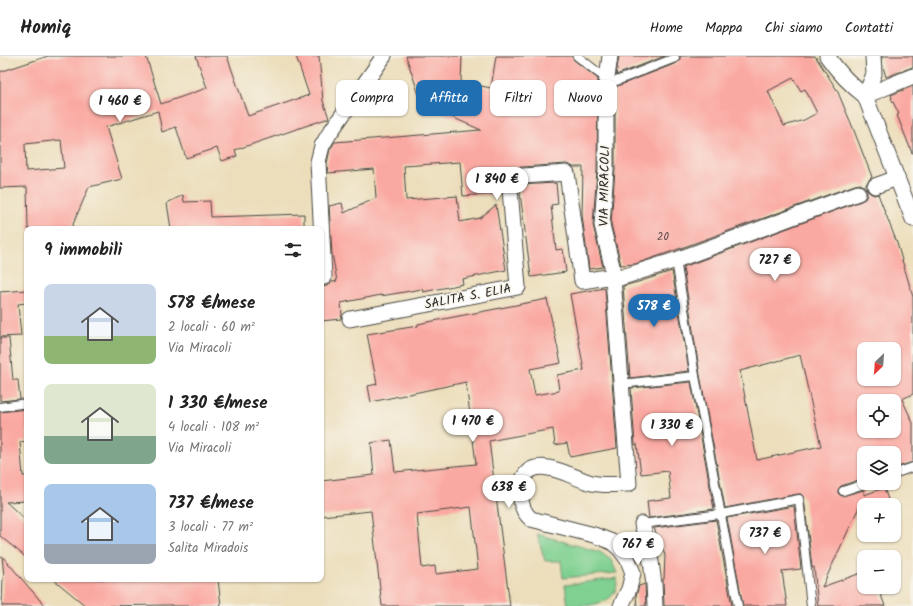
<!DOCTYPE html>
<html lang="it">
<meta charset="utf-8">
<style>
:root{--surface:#fff;--page:#f2f2f2;--text:#222;--muted:#767676;--line:#e0e0e0;--accent:#1f6fb2}
body{margin:0;font-family:Kalam,sans-serif;background:var(--page);color:var(--text);height:100vh;display:flex;flex-direction:column;font-size:15px;white-space:nowrap}
*{box-sizing:border-box;margin:0}
p{font-size:13px;color:var(--muted)}
.icon{flex:none;width:22px;height:22px;fill:none;stroke:currentColor;stroke-width:2;stroke-linecap:round;stroke-linejoin:round}
.map{position:relative;flex:1;overflow:hidden}
.details{position:absolute;left:24px;top:170px;width:300px;height:356px;display:flex;flex-direction:column;background:var(--surface);border-radius:8px;box-shadow:0 1px 3px #0004}
.details>*{flex:none}
.banner{position:absolute;left:336px;top:24px;width:380px;height:36px;display:flex;gap:8px}
.needle{width:26px;rotate:205deg}
.controls{position:absolute;left:857px;top:286px;display:grid;gap:8px}
.controls a{display:grid;place-items:center;width:44px;height:44px;border-radius:8px;background:var(--surface);box-shadow:0 1px 3px #0004;font-size:20px}
.price{position:absolute;translate:-50% -34px;padding:0 9px;border-radius:14px;background:#fff;color:#222;font-size:13px;line-height:26px;filter:drop-shadow(0 1px 2px #0008)}
.price::after{content:'';position:absolute;left:50%;top:24px;width:12px;height:9px;margin-left:-6px;background:inherit;clip-path:polygon(0 0,100% 0,50% 100%)}
.price.active{background:var(--accent);color:#fff}
ul{padding:0;list-style:none}
li{display:flex;align-items:center;gap:12px;height:100px;padding:0 20px}
li span{display:grid;place-items:center;flex:none;width:112px;height:80px;border-radius:8px;color:#555}
li>.icon{margin-inline-start:auto}
span .icon{width:48px;height:48px;fill:#fffc;stroke-width:1}
li b{font-size:17px}
h2{display:flex;justify-content:space-between;align-items:center;height:48px;padding:0 20px;font-size:17px}
.tag{padding:0 14px;border-radius:8px;background:var(--surface);box-shadow:0 1px 3px #0004;font-size:14px;line-height:36px}
.tag.active{background:var(--accent);color:#fff}
header{display:flex;align-items:center;gap:24px;box-sizing:border-box;height:56px;padding:0 20px;background:var(--surface);border-bottom:1px solid var(--line)}
header strong{font-size:19px}
nav{display:flex;gap:22px;margin-inline-start:auto;font-size:14px}
.map>svg:first-child{display:block}
.green{fill:#7fd091;stroke:#557e5e}
.building{fill:#faa9a2;fill-rule:evenodd}
.lines{fill:none;stroke-linecap:round;stroke-linejoin:round}
.lane-casing{stroke:#484641;stroke-width:10}
.street-casing{stroke:#484641;stroke-width:17}
.lane{stroke:#fff;stroke-width:8}
.street{stroke:#fff;stroke-width:15}
.labels{text-anchor:middle;dominant-baseline:central;stroke-width:3;stroke-linejoin:round;paint-order:stroke}
.number-label{font-size:11px;fill:#5f4a49}
.street-label{font-size:13px;fill:#2b2b2b;stroke:#f7f3e8}
</style>
<header>
<strong>Homiq</strong>
<nav><a>Home</a><a>Mappa</a><a>Chi siamo</a><a>Contatti</a></nav>
</header>
<div class="map">
<svg width="913" height="550" viewBox="0 0 913 550">
<rect width="100%" height="100%" fill="#f7f3e8"/>
<filter id="ink" filterUnits="userSpaceOnUse"><feTurbulence type="fractalNoise" baseFrequency=".025" numOctaves="2"/><feDisplacementMap in="SourceGraphic" scale="8" xChannelSelector="R" yChannelSelector="G"/><feConvolveMatrix kernelMatrix="1 2 1 2 8 2 1 2 1" color-interpolation-filters="sRGB"/></filter>
<filter id="wash" filterUnits="userSpaceOnUse"><feTurbulence type="fractalNoise" baseFrequency=".012" numOctaves="4" result="noise"/><feDisplacementMap in="SourceGraphic" scale="16" xChannelSelector="R" yChannelSelector="G"/><feGaussianBlur stdDeviation="0.9" result="paint"/><feColorMatrix in="noise" values="0 0 0 0 0 0 0 0 0 0 0 0 0 0 0 0 0 1.4 0 .05"/><feComposite in="paint" operator="in"/></filter>
<g filter="url(#wash)">
<rect width="100%" height="100%" fill="#ecdebb"/>
<g class="green">
<path d="M537 478 600 496 611 504 617 517 563 522 561 505H545Z"/>
<path d="M617 522C619 550 589 550 568 550L565 529Z"/>
</g>
<g id="blocks">
<g class="building">
<path d="M48 0H146L161 48 207 32 196 0H227L248 60 309 39 296 0H319L323 45 329 62 235 94 237 100 222 105 217 92 186 102 176 71 162 76 158 55 106 71 122 123 89 131 71 173H28L27 131 0 132V16ZM61 84 64 112 26 115 25 88Z"/>
<path d="M406 0H462L461 26 491 32 496 0H572L574 4 598 23 597 114 593 169 603 211 589 213 582 159 583 111H573L570 109 566 108 508 112 504 114 501 117 500 122 501 137 463 140 460 106 404 110 406 144 457 140 460 166 480 162 496 149 506 214 462 223 463 228 423 236 422 233 381 240V239L341 247 342 259 341 263 321 265V231L327 230 332 226 337 225 332 197 329 150 342 147 344 157 376 142 374 113 328 117 327 107 330 93 335 86 481 74 422 48Z"/>
<path d="M619 0H665L616 19Z"/>
<path d="M680 0H815L837 34 853 72 872 121 868 125 866 129V133L870 137 874 139 878 138 897 187 913 241V338L902 343 913 367V406L894 412V397H864V422L841 430 839 432 838 434V437L840 439 842 440 864 434V439L884 432 890 449H860L822 531 864 516V531H878L885 550H818L814 511 812 512 804 442 801 438H798L725 452 700 319 683 211 861 145 865 143 867 139V134L864 130 860 128 855 129 673 195 635 208 621 209 611 168 615 114V31L677 7 680 3ZM793 22 801 35 805 33 817 57 804 64 784 70 768 35ZM864 293H894V323H864ZM800 299 821 390 757 404 740 315ZM864 345H894V375H864Z"/>
<path d="M882 0H913V11L910 12 886 21 882 7Z"/>
<path d="M913 30V97H912L897 59 899 58 891 42H892L891 39Z"/>
<path d="M556 127 558 148 551 149 556 194 563 193 566 216 531 221 519 129Z"/>
<path d="M183 139 184 146 210 145 211 161 304 158V173H171L167 147Z"/>
<path d="M672 215 689 315 630 322 623 230 638 226Z"/>
<path d="M605 232 617 392 570 401 567 387 555 389 553 373 489 385 510 550H382L371 455 321 460V425L374 419 371 387 391 384 395 416 476 408 466 326 371 346 368 330 377 328 367 278 418 270V268L547 243 561 307 530 313 535 339 559 335 557 319 584 314 570 238ZM471 451 478 513 436 518 435 510 422 512 417 458Z"/>
<path d="M27 234V247L18 248 21 280 0 281V236Z"/>
<path d="M0 282H9L13 324H18L20 343 0 345Z"/>
<path d="M691 326 714 453 649 462 647 445 671 442 668 415 641 418 637 388 635 389 631 332Z"/>
<path d="M27 353V385L20 386 23 420H27V445L6 446 27 465V502L0 480V356Z"/>
<path d="M794 450 801 513 782 515 787 550H743L727 462Z"/>
<path d="M716 464 732 550H664L663 523H664L665 499 654 472Z"/>
<path d="M2 500 45 550H2L3 521 4 520Z"/>
<path d="M53 523H218L221 550H172V549L86 550Z"/>
<path d="M645 528 646 550H637L636 540 639 530Z"/>
</g>
</g>
</g>
<g filter="url(#ink)">
<use href="#blocks" fill-opacity="0" stroke="#484641" stroke-width="1"/>
<g class="lines">
<g class="lane-casing">
<g id="lane">
<path d="M577 0 600 18 606 22"/>
<path d="M606 29 675 2"/>
<path d="M676 204 695 320 738 550"/>
<path d="M621 328 695 320"/>
<path d="M0 351 27 347"/>
<path d="M894 418 913 411"/>
<path d="M843 435 867 427"/>
<path d="M642 468 721 458 799 443 811 550"/>
</g>
</g>
<g class="street-casing">
<g id="street">
<path d="M610 0 606 29V114L602 169 612 210 629 428C617 428 604 430 592 427 571 422 530 393 521 429 521 433 521 437 521 441 521 450 524 457 531 463L594 479 612 486 620 493 628 504 633 517 629 533 621 550"/>
<path d="M827 0C839 17 849 28 865 40"/>
<path d="M865 40 913 163"/>
<path d="M865 40 913 20"/>
<path d="M865 40 874 18 873 0"/>
<path d="M875 130 897 122"/>
<path d="M321 222 324 221 318 106 322 90 329 78 384 0"/>
<path d="M613 224 676 204 858 137"/>
<path d="M350 263 518 231 509 121 567 117 582 225 613 220"/>
<path d="M642 468C650 497 655 521 655 550"/>
</g>
</g>
<use href="#lane" class="lane"/>
<use href="#street" class="street"/>
</g>
</g>
<g class="labels">
<g class="number-label">
<text x="663" y="181">20</text>
</g>
<g class="street-label">
<text transform="translate(605 130) rotate(-89)">VIA MIRACOLI</text>
<text transform="translate(468 241) rotate(-11)">SALITA S. ELIA</text>
</g>
</g>
</svg>
<div class="controls">
<a><svg class="needle" viewBox="-14 -14 28 28"><path d="M0-13l5 13h-10z" fill="#e53935"/><path d="M0 13l5-13h-10z" fill="#767676"/></svg></a>
<a><svg class="icon" aria-label="locate" viewBox="0 0 24 24"><circle cx="12" cy="12" r="6"/><path d="M12 2v4M12 18v4M2 12h4M18 12h4"/></svg></a>
<a><svg class="icon" aria-label="layers" viewBox="0 0 24 24"><path d="M12 4l9 5-9 5-9-5zM3 14l9 5 9-5"/></svg></a>
<a>+</a>
<a>−</a>
</div>
<b class="price" style="left:120px;top:67px">1 460 €</b>
<b class="price" style="left:497px;top:145px">1 840 €</b>
<b class="price" style="left:775px;top:226px">727 €</b>
<b class="price active" style="left:654px;top:272px">578 €</b>
<b class="price" style="left:473px;top:387px">1 470 €</b>
<b class="price" style="left:672px;top:391px">1 330 €</b>
<b class="price" style="left:509px;top:453px">638 €</b>
<b class="price" style="left:765px;top:499px">737 €</b>
<b class="price" style="left:638px;top:510px">767 €</b>
<div class="banner">
<a class="tag">Compra</a>
<a class="tag active">Affitta</a>
<a class="tag">Filtri</a>
<a class="tag">Nuovo</a>
</div>
<section class="details">
<h2>9 immobili<svg class="icon" aria-label="filters" viewBox="0 0 24 24"><path d="M4 7h16M4 17h16"/><circle cx="9" cy="7" r="2"/><circle cx="15" cy="17" r="2"/></svg></h2>
<ul>
<li><span style="background:linear-gradient(#c9d6e8 65%,#8fb573 0)"><svg class="icon" aria-label="home" viewBox="0 0 24 24"><path d="M3 11l9-7 9 7M6 9v11h12V9"/></svg></span><div><b>578 €/mese</b><p>2 locali · 60 m²</p><p>Via Miracoli</p></div></li>
<li><span style="background:linear-gradient(#dfe7d0 65%,#7fa58c 0)"><svg class="icon" aria-label="home" viewBox="0 0 24 24"><path d="M3 11l9-7 9 7M6 9v11h12V9"/></svg></span><div><b>1 330 €/mese</b><p>4 locali · 108 m²</p><p>Via Miracoli</p></div></li>
<li><span style="background:linear-gradient(#a9c7e8 75%,#9aa5b1 0)"><svg class="icon" aria-label="home" viewBox="0 0 24 24"><path d="M3 11l9-7 9 7M6 9v11h12V9"/></svg></span><div><b>737 €/mese</b><p>3 locali · 77 m²</p><p>Salita Miradois</p></div></li>
</ul>
</section>
</div>
